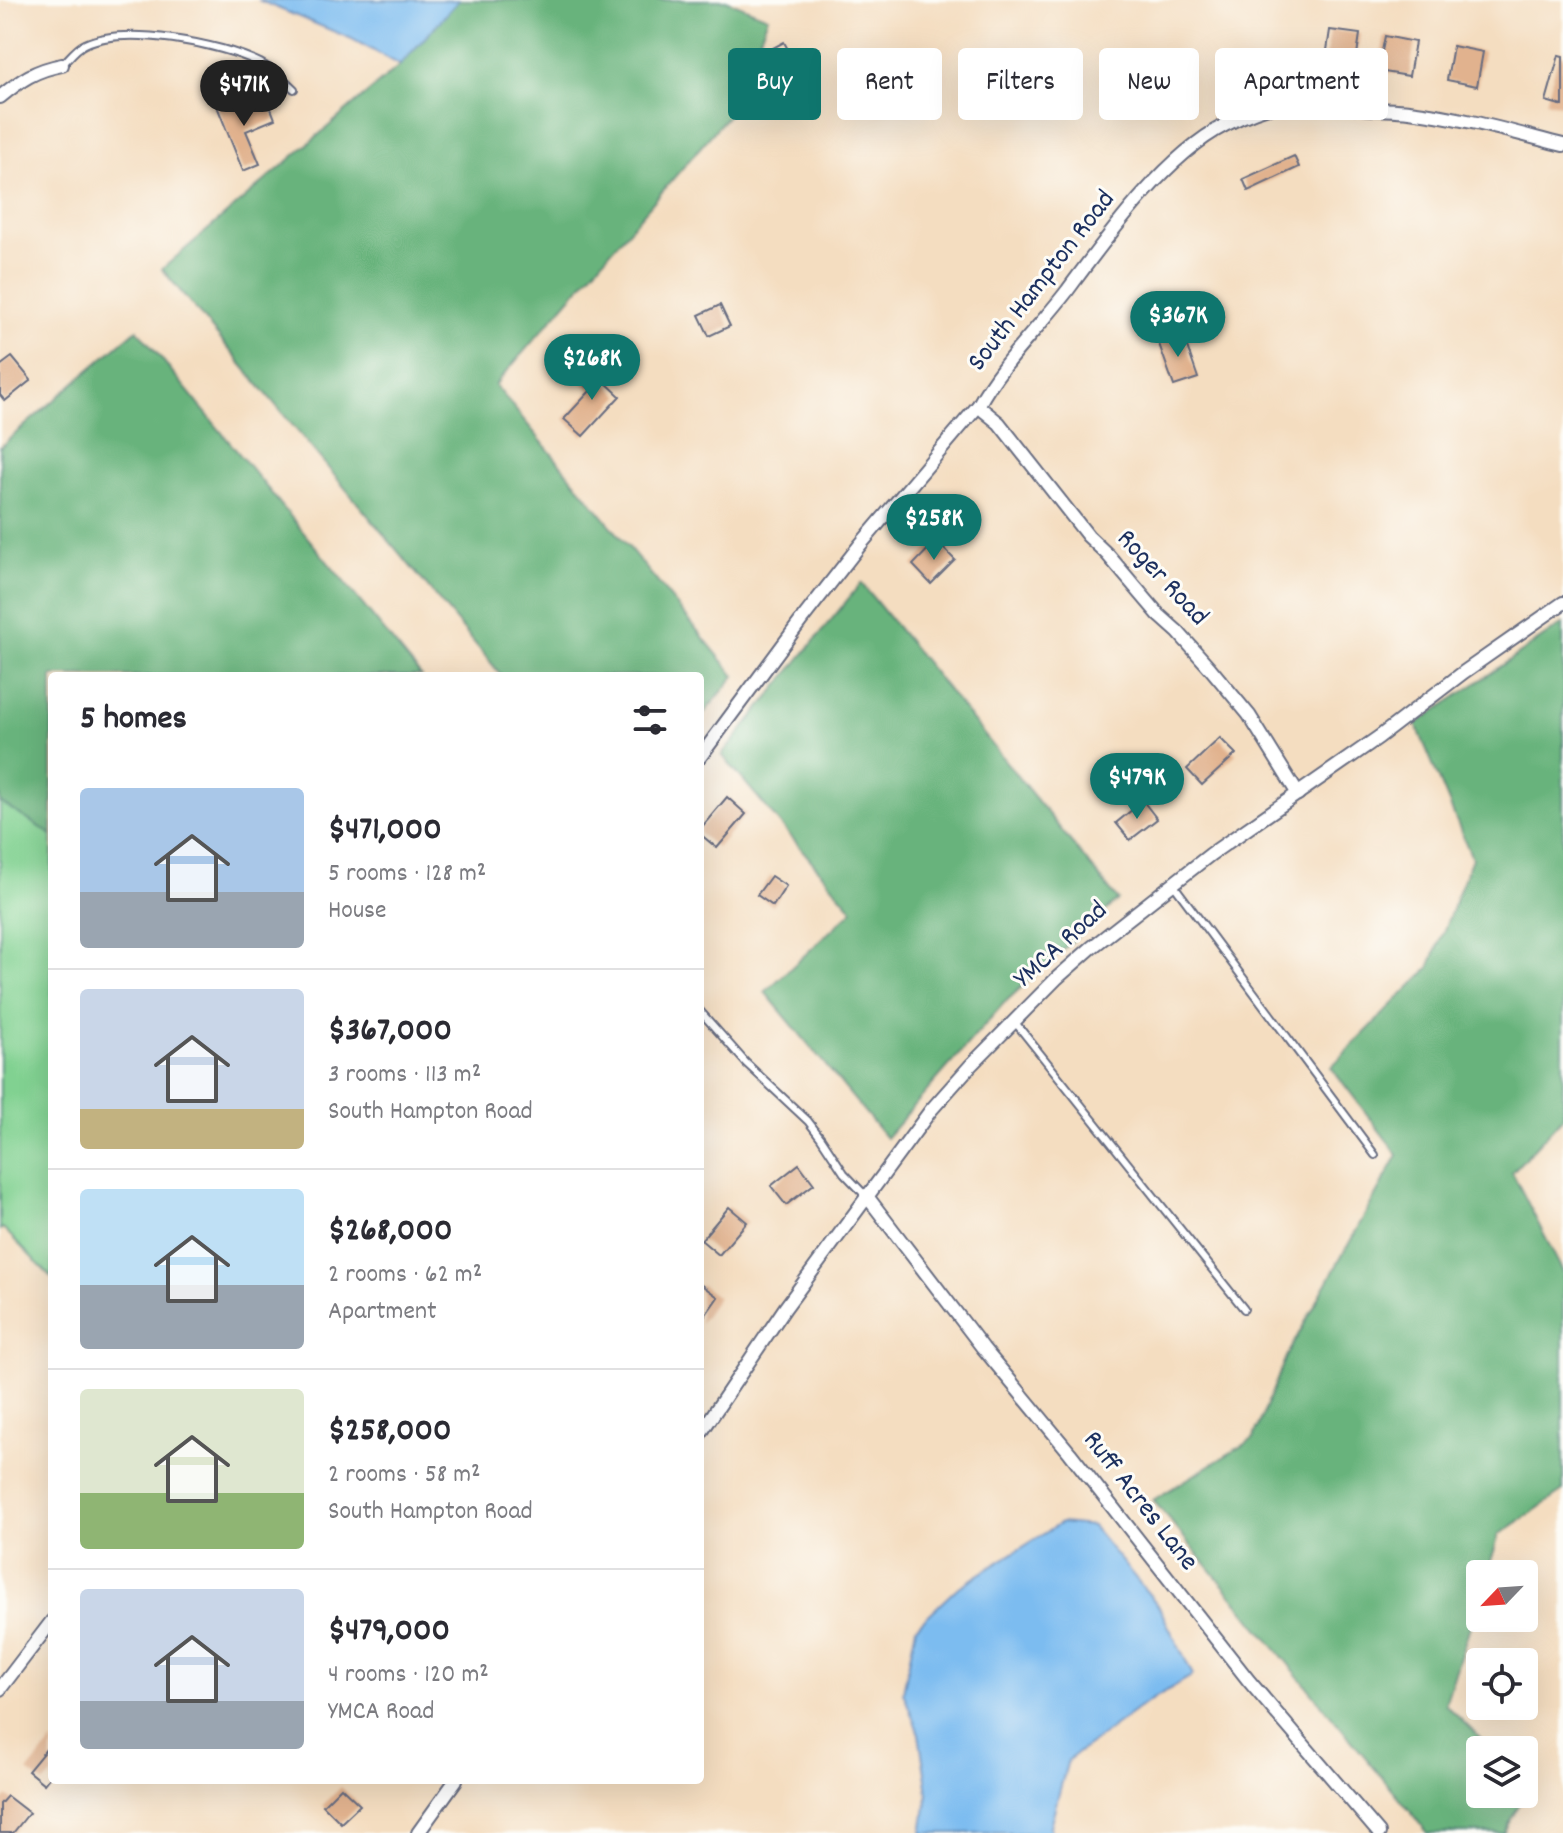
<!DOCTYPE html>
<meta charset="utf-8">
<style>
:root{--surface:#fff;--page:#f2f2f3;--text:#2b2b33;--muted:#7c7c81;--line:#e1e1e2;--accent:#0f766e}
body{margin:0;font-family:Dekko,sans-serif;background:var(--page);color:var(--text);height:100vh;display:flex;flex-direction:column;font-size:30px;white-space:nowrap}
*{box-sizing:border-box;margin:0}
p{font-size:26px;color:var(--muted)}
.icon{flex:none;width:44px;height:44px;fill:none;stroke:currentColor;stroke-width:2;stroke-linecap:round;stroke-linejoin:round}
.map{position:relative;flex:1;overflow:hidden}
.drawer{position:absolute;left:48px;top:672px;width:656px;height:1112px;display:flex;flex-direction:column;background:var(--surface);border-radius:8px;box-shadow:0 8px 32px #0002}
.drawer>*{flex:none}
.guide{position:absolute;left:728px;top:48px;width:714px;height:72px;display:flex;gap:16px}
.needle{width:52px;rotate:245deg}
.tools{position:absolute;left:1466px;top:1560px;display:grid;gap:16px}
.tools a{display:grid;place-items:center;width:72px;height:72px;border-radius:8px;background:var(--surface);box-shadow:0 8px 32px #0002;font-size:40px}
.price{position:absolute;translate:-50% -68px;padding:0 18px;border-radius:28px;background:var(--accent);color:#fff;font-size:26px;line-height:52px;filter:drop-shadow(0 2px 4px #0008)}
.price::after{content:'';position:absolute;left:50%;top:48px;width:24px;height:18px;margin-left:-12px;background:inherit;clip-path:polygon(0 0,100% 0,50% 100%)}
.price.selected{background:#222;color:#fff}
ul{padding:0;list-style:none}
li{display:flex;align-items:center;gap:24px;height:200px;padding:0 32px}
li+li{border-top:2px solid var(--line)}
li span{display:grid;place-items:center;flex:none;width:224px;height:160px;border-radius:8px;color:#555}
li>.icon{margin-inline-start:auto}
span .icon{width:96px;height:96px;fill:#fffc;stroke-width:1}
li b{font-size:34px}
h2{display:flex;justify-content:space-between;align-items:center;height:96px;padding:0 32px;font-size:34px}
.pill{padding:0 28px;border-radius:8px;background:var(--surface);box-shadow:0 8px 32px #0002;font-size:28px;line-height:72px}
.pill.selected{background:var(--accent);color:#fff}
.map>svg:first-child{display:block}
.green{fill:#81d191;stroke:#4e8078;stroke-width:2}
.forest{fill:#68b37b;stroke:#42716c;stroke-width:2}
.water{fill:#7bbcf0;stroke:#4b76a7;stroke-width:2}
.building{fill:#e1b28e}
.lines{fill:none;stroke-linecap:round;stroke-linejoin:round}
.service-casing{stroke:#676c80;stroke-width:10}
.minor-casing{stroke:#676c80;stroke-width:16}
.service{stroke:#fff;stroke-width:6}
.minor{stroke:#fff;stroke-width:12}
.labels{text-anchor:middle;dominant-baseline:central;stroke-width:6;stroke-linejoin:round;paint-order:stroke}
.street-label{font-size:28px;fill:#1b2f5e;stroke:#fdfcf7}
</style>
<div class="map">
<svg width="1563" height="1833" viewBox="0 0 1563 1833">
<rect width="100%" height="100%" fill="#fdfcf7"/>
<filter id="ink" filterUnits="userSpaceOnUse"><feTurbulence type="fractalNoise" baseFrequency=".0125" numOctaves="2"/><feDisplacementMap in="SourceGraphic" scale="16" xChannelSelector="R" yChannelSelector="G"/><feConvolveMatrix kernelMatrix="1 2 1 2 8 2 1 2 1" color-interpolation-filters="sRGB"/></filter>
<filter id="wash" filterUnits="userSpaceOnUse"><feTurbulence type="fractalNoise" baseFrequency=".006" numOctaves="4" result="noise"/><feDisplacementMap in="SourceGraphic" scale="32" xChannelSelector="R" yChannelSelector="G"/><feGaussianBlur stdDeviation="1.8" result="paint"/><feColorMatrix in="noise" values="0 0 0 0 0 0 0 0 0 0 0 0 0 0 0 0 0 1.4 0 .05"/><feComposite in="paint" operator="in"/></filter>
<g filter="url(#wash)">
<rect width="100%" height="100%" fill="#f4ddc0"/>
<path class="green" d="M0 802 52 835V1278L3 1228 0 1230Z"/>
<g class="forest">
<path d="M459 0H726L768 17 730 113 495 385 735 676 700 718V676H502L162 269 400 65Z"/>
<path d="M137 329 421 676H52V835L0 802V447Z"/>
<path d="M861 583 1118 900 1003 1004 886 1138 765 992 853 910 722 755Z"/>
<path d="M1563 624V1117L1512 1172 1563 1272V1491L1499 1535 1487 1574H1480V1595L1445 1704 1492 1750H1480V1794H1524V1780L1530 1786 1503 1833H1428L1153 1500 1253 1439 1286 1357 1398 1155 1331 1067 1429 968 1472 858 1416 724Z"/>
</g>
<g class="water">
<path d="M258 0H459L400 65 352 39Z"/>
<path d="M1061 1523 1092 1526 1158 1605 1193 1675 1146 1703 1068 1760 1050 1826 1051 1833H922L928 1793 919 1734 903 1692 916 1627 956 1589Z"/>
</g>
<g id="blocks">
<g class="building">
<path d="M1330 30 1360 34 1355 69 1325 64Z"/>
<path d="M1385 36 1415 42 1409 76 1378 71Z"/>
<path d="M784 42 802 76 778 89 760 55Z"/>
<path d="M1453 46 1483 52 1477 86 1447 80Z"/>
<path d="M1559 55 1563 56V106L1546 101Z"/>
<path d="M241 97 246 110 268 101 275 119 246 131 260 164 243 171 217 106Z"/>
<path d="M1294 156 1299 167 1248 191 1243 179Z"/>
<path d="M720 305 730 326 709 336 699 315Z"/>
<path d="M1182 332 1198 378 1174 386 1158 341Z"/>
<path d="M12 357 31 380 5 401 0 395V366Z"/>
<path d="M588 366 620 396 583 436 564 419 591 390 577 378Z"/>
<path d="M936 541 955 560 931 584 913 565Z"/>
<path d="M1220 738 1236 754 1202 785 1187 769Z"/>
<path d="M727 797 746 814 717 848 700 834V829Z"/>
<path d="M1143 801 1157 819 1130 840 1116 823Z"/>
<path d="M771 876 786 886 773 906 757 895Z"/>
<path d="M799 1164 814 1184 786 1205 771 1186Z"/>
<path d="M729 1207 747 1222 719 1255 701 1240Z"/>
<path d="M700 1284 718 1297 700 1323Z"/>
<path d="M52 1742V1774L44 1784 28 1771Z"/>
<path d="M341 1787 360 1805 341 1823 323 1805Z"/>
<path d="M7 1796 29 1813 13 1833H0V1804Z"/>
</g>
</g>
</g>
<g filter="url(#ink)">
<use href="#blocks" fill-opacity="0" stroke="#676c80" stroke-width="2"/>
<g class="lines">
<g class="service-casing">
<g id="service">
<path d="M62 65C69 58 76 48 85 44 125 25 220 43 260 63 273 70 284 79 294 89"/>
<path d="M1173 884 1375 1155"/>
<path d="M700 1011 746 1063 808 1121 821 1138 844 1173 865 1195"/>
<path d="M1014 1021 1244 1309"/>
</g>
</g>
<g class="minor-casing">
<g id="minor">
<path d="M0 97C21 80 35 70 62 65"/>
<path d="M978 406 999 423 1088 536 1108 555 1159 615 1178 632 1210 668 1249 715 1298 794"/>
<path d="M700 757 803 618 860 545 978 406C1001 363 1038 329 1067 291 1107 237 1165 156 1225 125 1242 116 1263 107 1282 104 1297 102 1315 101 1330 103 1338 104 1346 106 1354 107 1372 110 1391 109 1409 111 1461 117 1512 132 1563 145"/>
<path d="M866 1195 983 1348 1070 1453 1249 1681 1379 1833"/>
<path d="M700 1434 785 1308 931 1110 971 1065 1057 978 1091 948 1211 854 1379 737 1464 672 1563 603"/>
<path d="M0 1689 52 1621"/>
<path d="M418 1833 456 1780"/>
</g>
</g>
<use href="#service" class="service"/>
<use href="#minor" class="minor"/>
</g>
</g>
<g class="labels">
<g class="street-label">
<text transform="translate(1043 282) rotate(-52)">South Hampton Road</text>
<text transform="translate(1161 579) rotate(47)">Roger Road</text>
<text transform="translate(1062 946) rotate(-42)">YMCA Road</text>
<text transform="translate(1139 1502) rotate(52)">Ruff Acres Lane</text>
</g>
</g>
</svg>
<div class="tools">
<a><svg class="needle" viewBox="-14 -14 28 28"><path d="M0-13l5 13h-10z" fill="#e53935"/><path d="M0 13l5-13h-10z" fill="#7c7c81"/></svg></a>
<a><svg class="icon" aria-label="locate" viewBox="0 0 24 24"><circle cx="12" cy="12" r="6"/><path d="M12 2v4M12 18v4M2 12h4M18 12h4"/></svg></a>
<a><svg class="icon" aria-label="layers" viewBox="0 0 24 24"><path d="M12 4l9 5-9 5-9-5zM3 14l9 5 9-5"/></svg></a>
</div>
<b class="price selected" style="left:244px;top:128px">$471K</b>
<b class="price" style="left:1178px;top:359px">$367K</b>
<b class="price" style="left:592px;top:402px">$268K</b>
<b class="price" style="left:934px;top:562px">$258K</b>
<b class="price" style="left:1137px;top:821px">$479K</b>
<div class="guide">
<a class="pill selected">Buy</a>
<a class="pill">Rent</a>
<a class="pill">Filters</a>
<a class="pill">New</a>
<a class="pill">Apartment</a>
</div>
<section class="drawer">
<h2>5 homes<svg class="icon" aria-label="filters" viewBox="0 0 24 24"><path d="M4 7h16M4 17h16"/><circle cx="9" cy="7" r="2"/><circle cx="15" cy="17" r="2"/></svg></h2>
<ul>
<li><span style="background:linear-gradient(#a9c7e8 65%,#9aa5b1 0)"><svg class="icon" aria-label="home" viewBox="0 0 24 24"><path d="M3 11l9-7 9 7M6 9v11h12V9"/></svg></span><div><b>$471,000</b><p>5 rooms · 128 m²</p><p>House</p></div></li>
<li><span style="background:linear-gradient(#c9d6e8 75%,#c2b280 0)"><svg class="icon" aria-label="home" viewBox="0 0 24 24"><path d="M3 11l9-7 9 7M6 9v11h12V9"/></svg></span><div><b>$367,000</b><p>3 rooms · 113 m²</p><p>South Hampton Road</p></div></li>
<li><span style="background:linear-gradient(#bfe0f5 60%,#9aa5b1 0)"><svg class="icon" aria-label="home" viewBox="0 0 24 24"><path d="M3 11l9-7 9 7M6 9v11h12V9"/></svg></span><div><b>$268,000</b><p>2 rooms · 62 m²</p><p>Apartment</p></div></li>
<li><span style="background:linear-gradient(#dfe7d0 65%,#8fb573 0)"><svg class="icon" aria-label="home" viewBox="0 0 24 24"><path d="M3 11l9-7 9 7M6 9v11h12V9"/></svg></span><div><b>$258,000</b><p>2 rooms · 58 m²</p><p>South Hampton Road</p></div></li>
<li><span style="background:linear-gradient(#c9d6e8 70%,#9aa5b1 0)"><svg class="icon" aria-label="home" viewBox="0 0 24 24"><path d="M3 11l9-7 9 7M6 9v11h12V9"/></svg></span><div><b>$479,000</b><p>4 rooms · 120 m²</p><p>YMCA Road</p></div></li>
</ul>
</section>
</div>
